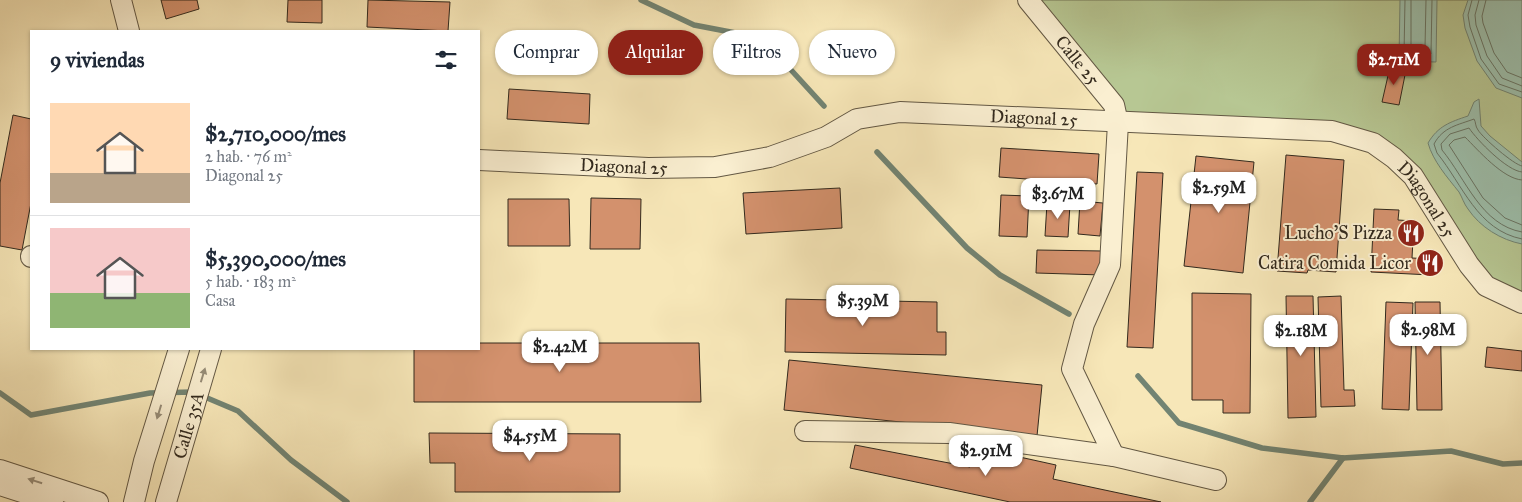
<!DOCTYPE html>
<html lang="es">
<meta charset="utf-8">
<style>
:root{--surface:#fff;--page:#f2f2f3;--text:#1f2937;--muted:#747a83;--line:#e0e1e3;--accent:#8f2418}
body{margin:0;font-family:"IM FELL Great Primer",serif;background:var(--page);color:var(--text);height:100vh;display:flex;flex-direction:column;font-size:19px;white-space:nowrap}
*{box-sizing:border-box;margin:0}
p{font-size:16px;color:var(--muted)}
.icon{flex:none;width:28px;height:28px;fill:none;stroke:currentColor;stroke-width:2;stroke-linecap:round;stroke-linejoin:round}
.map{position:relative;flex:1;overflow:hidden}
.details{position:absolute;left:30px;top:30px;width:450px;height:320px;display:flex;flex-direction:column;background:var(--surface);border-radius:0px;box-shadow:0 1px 4px #0004}
.details>*{flex:none}
.top-card{position:absolute;left:495px;top:30px;width:475px;height:45px;display:flex;gap:10px}
.price{position:absolute;translate:-50% -42px;padding:0 11px;border-radius:10px;background:#fff;color:#222;font-size:16px;line-height:32px;filter:drop-shadow(0 1px 2px #0008)}
.price::after{content:'';position:absolute;left:50%;top:30px;width:15px;height:11px;margin-left:-8px;background:inherit;clip-path:polygon(0 0,100% 0,50% 100%)}
.price.active{background:var(--accent);color:#fff}
ul{padding:0;list-style:none}
li{display:flex;align-items:center;gap:15px;height:125px;padding:0 20px}
li+li{border-top:1px solid var(--line)}
li span{display:grid;place-items:center;flex:none;width:140px;height:100px;border-radius:0px;color:#555}
li>.icon{margin-inline-start:auto}
span .icon{width:60px;height:60px;fill:#fffc;stroke-width:1}
li b{font-size:21px}
h2{display:flex;justify-content:space-between;align-items:center;height:60px;padding:0 20px;font-size:21px}
.chip{padding:0 18px;border-radius:22px;background:var(--surface);box-shadow:0 1px 4px #0004;font-size:18px;line-height:45px}
.chip.active{background:var(--accent);color:#fff}
.map>svg:first-child{display:block}
.green{fill:#b7c793;stroke:#747858}
.water{fill:#9dc0ad;stroke:#728473}
.lines{fill:none;stroke-linecap:round;stroke-linejoin:round}
.shore{stroke:#687465;stroke-width:1}
.stream{stroke:#728473;stroke-width:5.5}
.building{fill:#d3916d;stroke:#32291d}
.minor-casing{stroke:#635844;stroke-width:22}
.minor{stroke:#faefd1;stroke-width:20}
.oneway{fill:#968c77}
.labels{text-anchor:middle;dominant-baseline:central;stroke-width:4;stroke-linejoin:round;paint-order:stroke}
.street-label{font-size:18px;fill:#32291d;stroke:#faefd1}
.poi-label{font-size:18px;fill:#32291d;stroke:#faefd1;text-anchor:end}
</style>
<div class="map">
<svg width="1522" height="502" viewBox="0 0 1522 502">
<rect width="100%" height="100%" fill="#f7e7b8"/>
<filter id="stains"><feTurbulence type="fractalNoise" baseFrequency=".004" numOctaves="4"/><feColorMatrix values="0 0 0 0 .2 0 0 0 0 .09 0 0 0 0 .02 0 0 0 .5 -.17"/></filter>
<radialGradient id="worn" r=".72"><stop offset=".6" stop-color="#630" stop-opacity="0"/><stop offset="1" stop-color="#630" stop-opacity=".3"/></radialGradient>
<path class="green" d="M1028 0H1522V303L1486 286 1413 176 1373 143 1118 123Z"/>
<g class="water">
<path d="M1400 0H1437L1436 62 1399 61Z"/>
<path d="M1468 0H1522V98L1496 88 1477 61 1465 28 1463 15Z"/>
<path d="M1479 99 1481 126 1490 136 1522 162V244C1501 240 1480 227 1468 209 1464 204 1462 197 1459 192 1447 177 1433 161 1428 143 1438 126 1450 122 1468 116L1474 102Z"/>
</g>
<g class="lines">
<g class="shore">
<path d="M1405 0 1404 55 1428 57 1431 54 1432 0"/>
<path d="M1411 0V48L1422 51 1425 48 1426 0"/>
<path d="M1472 0 1468 15 1470 27 1481 59 1499 84 1522 92"/>
<path d="M1479 0 1475 15 1476 25 1487 56 1502 78 1522 86"/>
<path d="M1486 0 1482 16 1483 23 1494 53 1507 72 1522 78"/>
<path d="M1522 166C1514 165 1483 138 1478 130 1475 126 1476 122 1474 119 1458 125 1443 127 1434 144L1437 153C1463 185 1477 230 1522 239"/>
<path d="M1522 172C1507 171 1477 140 1469 128L1450 134 1441 144 1442 150C1466 179 1481 225 1522 232"/>
<path d="M1522 180C1503 179 1478 150 1465 137L1454 140 1449 145 1483 198 1505 218 1522 225"/>
</g>
<g class="stream">
<path d="M641 0 694 25 741 34 771 48 824 106"/>
<path d="M877 152 967 248 1000 275 1069 314"/>
<path d="M1138 376 1179 423 1262 448 1343 458 1451 451 1503 464 1522 463"/>
<path d="M0 393 31 415 150 393 193 392 238 411 291 460 347 502"/>
<path d="M1310 502 1343 458"/>
</g>
</g>
<g class="building">
<path d="M161 0H197L199 9 166 19Z"/>
<path d="M288 0H322V23L287 22Z"/>
<path d="M368 0 450 2 448 31 367 27Z"/>
<path d="M1390 67 1406 70 1399 105 1382 102Z"/>
<path d="M509 89 590 94 589 124 507 119Z"/>
<path d="M13 115 31 119V203L22 250 0 246V183Z"/>
<path d="M1001 148 1099 154 1097 184 999 177Z"/>
<path d="M1286 155 1344 160 1336 272 1308 270 1307 273 1277 271Z"/>
<path d="M1196 156 1254 162 1243 273 1184 266Z"/>
<path d="M1137 172 1163 173 1153 348 1127 347Z"/>
<path d="M840 188 842 228 746 234 743 193Z"/>
<path d="M1001 195 1029 196 1027 237 999 236Z"/>
<path d="M591 198 641 199 640 249H590Z"/>
<path d="M508 199H569L570 246H508Z"/>
<path d="M1080 201 1103 203 1100 236 1078 234Z"/>
<path d="M1047 203 1070 204 1068 237 1045 236Z"/>
<path d="M1374 209 1399 210 1398 220 1414 221 1412 258 1432 259 1431 275 1371 272Z"/>
<path d="M1037 250 1103 251 1102 275 1036 273Z"/>
<path d="M1192 293 1251 294 1250 413H1223V400H1192Z"/>
<path d="M1286 296H1313L1316 417 1288 418Z"/>
<path d="M1341 296 1344 390H1354L1355 406 1321 407 1318 297Z"/>
<path d="M786 299 937 302V332H946V355L785 352Z"/>
<path d="M1386 302 1413 303 1409 410 1382 409Z"/>
<path d="M1415 302H1440L1442 410H1417Z"/>
<path d="M479 343H699L701 402H414V349H479Z"/>
<path d="M1487 347 1522 351V371L1485 367Z"/>
<path d="M789 360 1042 385 1037 436 784 410Z"/>
<path d="M429 433 620 434V492H455V463H430Z"/>
<path d="M855 445 970 467 974 447 1056 465 1053 479 1161 502H1010L850 468Z"/>
</g>
<g class="lines">
<g class="minor-casing">
<g id="minor">
<path d="M121 0 129 31"/>
<path id="s1" d="M1028 0 1114 105 1118 123 1110 265 1084 324 1072 369 1114 456"/>
<path id="s2" d="M479 160 648 168 715 167 770 157 826 137 857 119 900 112 1332 131 1373 143 1394 158 1413 176 1469 265 1486 286 1522 303"/>
<path d="M31 257V256"/>
<path d="M805 431 949 433 1114 456 1216 480"/>
<path d="M0 470 98 502"/>
<path d="M0 485 53 502"/>
<path d="M134 502 144 461 179 349"/>
<path id="s3" d="M166 502 211 349"/>
</g>
</g>
<use href="#minor" class="minor"/>
</g>
<defs><path id="oneway-solid" d="M-6-.8H1V-3.2L6.5 0L1 3.2V.8H-6Z" transform="scale(1.25)"/></defs>
<g class="oneway">
<use href="#oneway-solid" transform="translate(203 375) rotate(-73)"/>
<use href="#oneway-solid" transform="translate(159 412) rotate(107)"/>
<use href="#oneway-solid" transform="translate(35 481) rotate(-162)"/>
</g>
<defs>
<g id="restaurant-disc" transform="scale(1.4375)"><circle r="9.5" fill="#8f2418" stroke="#faefd1"/><path d="M-5-6h1v4h1v-4h1v4h1v-4h1v5L-1.5 .5V6h-2V.5L-5-1ZM5-6V6H3V1.5H1.5Q1.5-4 5-6Z" fill="#fff"/></g>
</defs>
<g fill-rule="evenodd">
<use href="#restaurant-disc" x="1411" y="233"/>
<use href="#restaurant-disc" x="1430" y="263"/>
</g>
<g class="labels">
<g class="street-label">
<text stroke="none"><textPath href="#s1" startOffset="78">Calle 25</textPath></text>
<text stroke="none"><textPath href="#s2" startOffset="565">Diagonal 25</textPath></text>
<text stroke="none"><textPath href="#s2" startOffset="145">Diagonal 25</textPath></text>
<text stroke="none"><textPath href="#s2" startOffset="985">Diagonal 25</textPath></text>
<text stroke="none"><textPath href="#s3" startOffset="80">Calle 35A</textPath></text>
</g>
<g class="poi-label">
<text x="1392" y="233">Lucho'S Pizza</text>
<text x="1411" y="263">Catira Comida Licor</text>
</g>
</g>
<rect width="100%" height="100%" filter="url(#stains)"/>
<rect width="100%" height="100%" fill="url(#worn)"/>
</svg>
<b class="price active" style="left:1394px;top:86px">$2.71M</b>
<b class="price" style="left:1219px;top:214px">$2.59M</b>
<b class="price" style="left:1058px;top:220px">$3.67M</b>
<b class="price" style="left:863px;top:327px">$5.39M</b>
<b class="price" style="left:1428px;top:356px">$2.98M</b>
<b class="price" style="left:1301px;top:357px">$2.18M</b>
<b class="price" style="left:560px;top:373px">$2.42M</b>
<b class="price" style="left:530px;top:462px">$4.55M</b>
<b class="price" style="left:986px;top:477px">$2.91M</b>
<div class="top-card">
<a class="chip">Comprar</a>
<a class="chip active">Alquilar</a>
<a class="chip">Filtros</a>
<a class="chip">Nuevo</a>
</div>
<section class="details">
<h2>9 viviendas<svg class="icon" aria-label="filters" viewBox="0 0 24 24"><path d="M4 7h16M4 17h16"/><circle cx="9" cy="7" r="2"/><circle cx="15" cy="17" r="2"/></svg></h2>
<ul>
<li><span style="background:linear-gradient(#ffd9b3 70%,#b9a48a 0)"><svg class="icon" aria-label="home" viewBox="0 0 24 24"><path d="M3 11l9-7 9 7M6 9v11h12V9"/></svg></span><div><b>$2,710,000/mes</b><p>2 hab. · 76 m²</p><p>Diagonal 25</p></div></li>
<li><span style="background:linear-gradient(#f6c9c9 65%,#8fb573 0)"><svg class="icon" aria-label="home" viewBox="0 0 24 24"><path d="M3 11l9-7 9 7M6 9v11h12V9"/></svg></span><div><b>$5,390,000/mes</b><p>5 hab. · 183 m²</p><p>Casa</p></div></li>
</ul>
</section>
</div>
